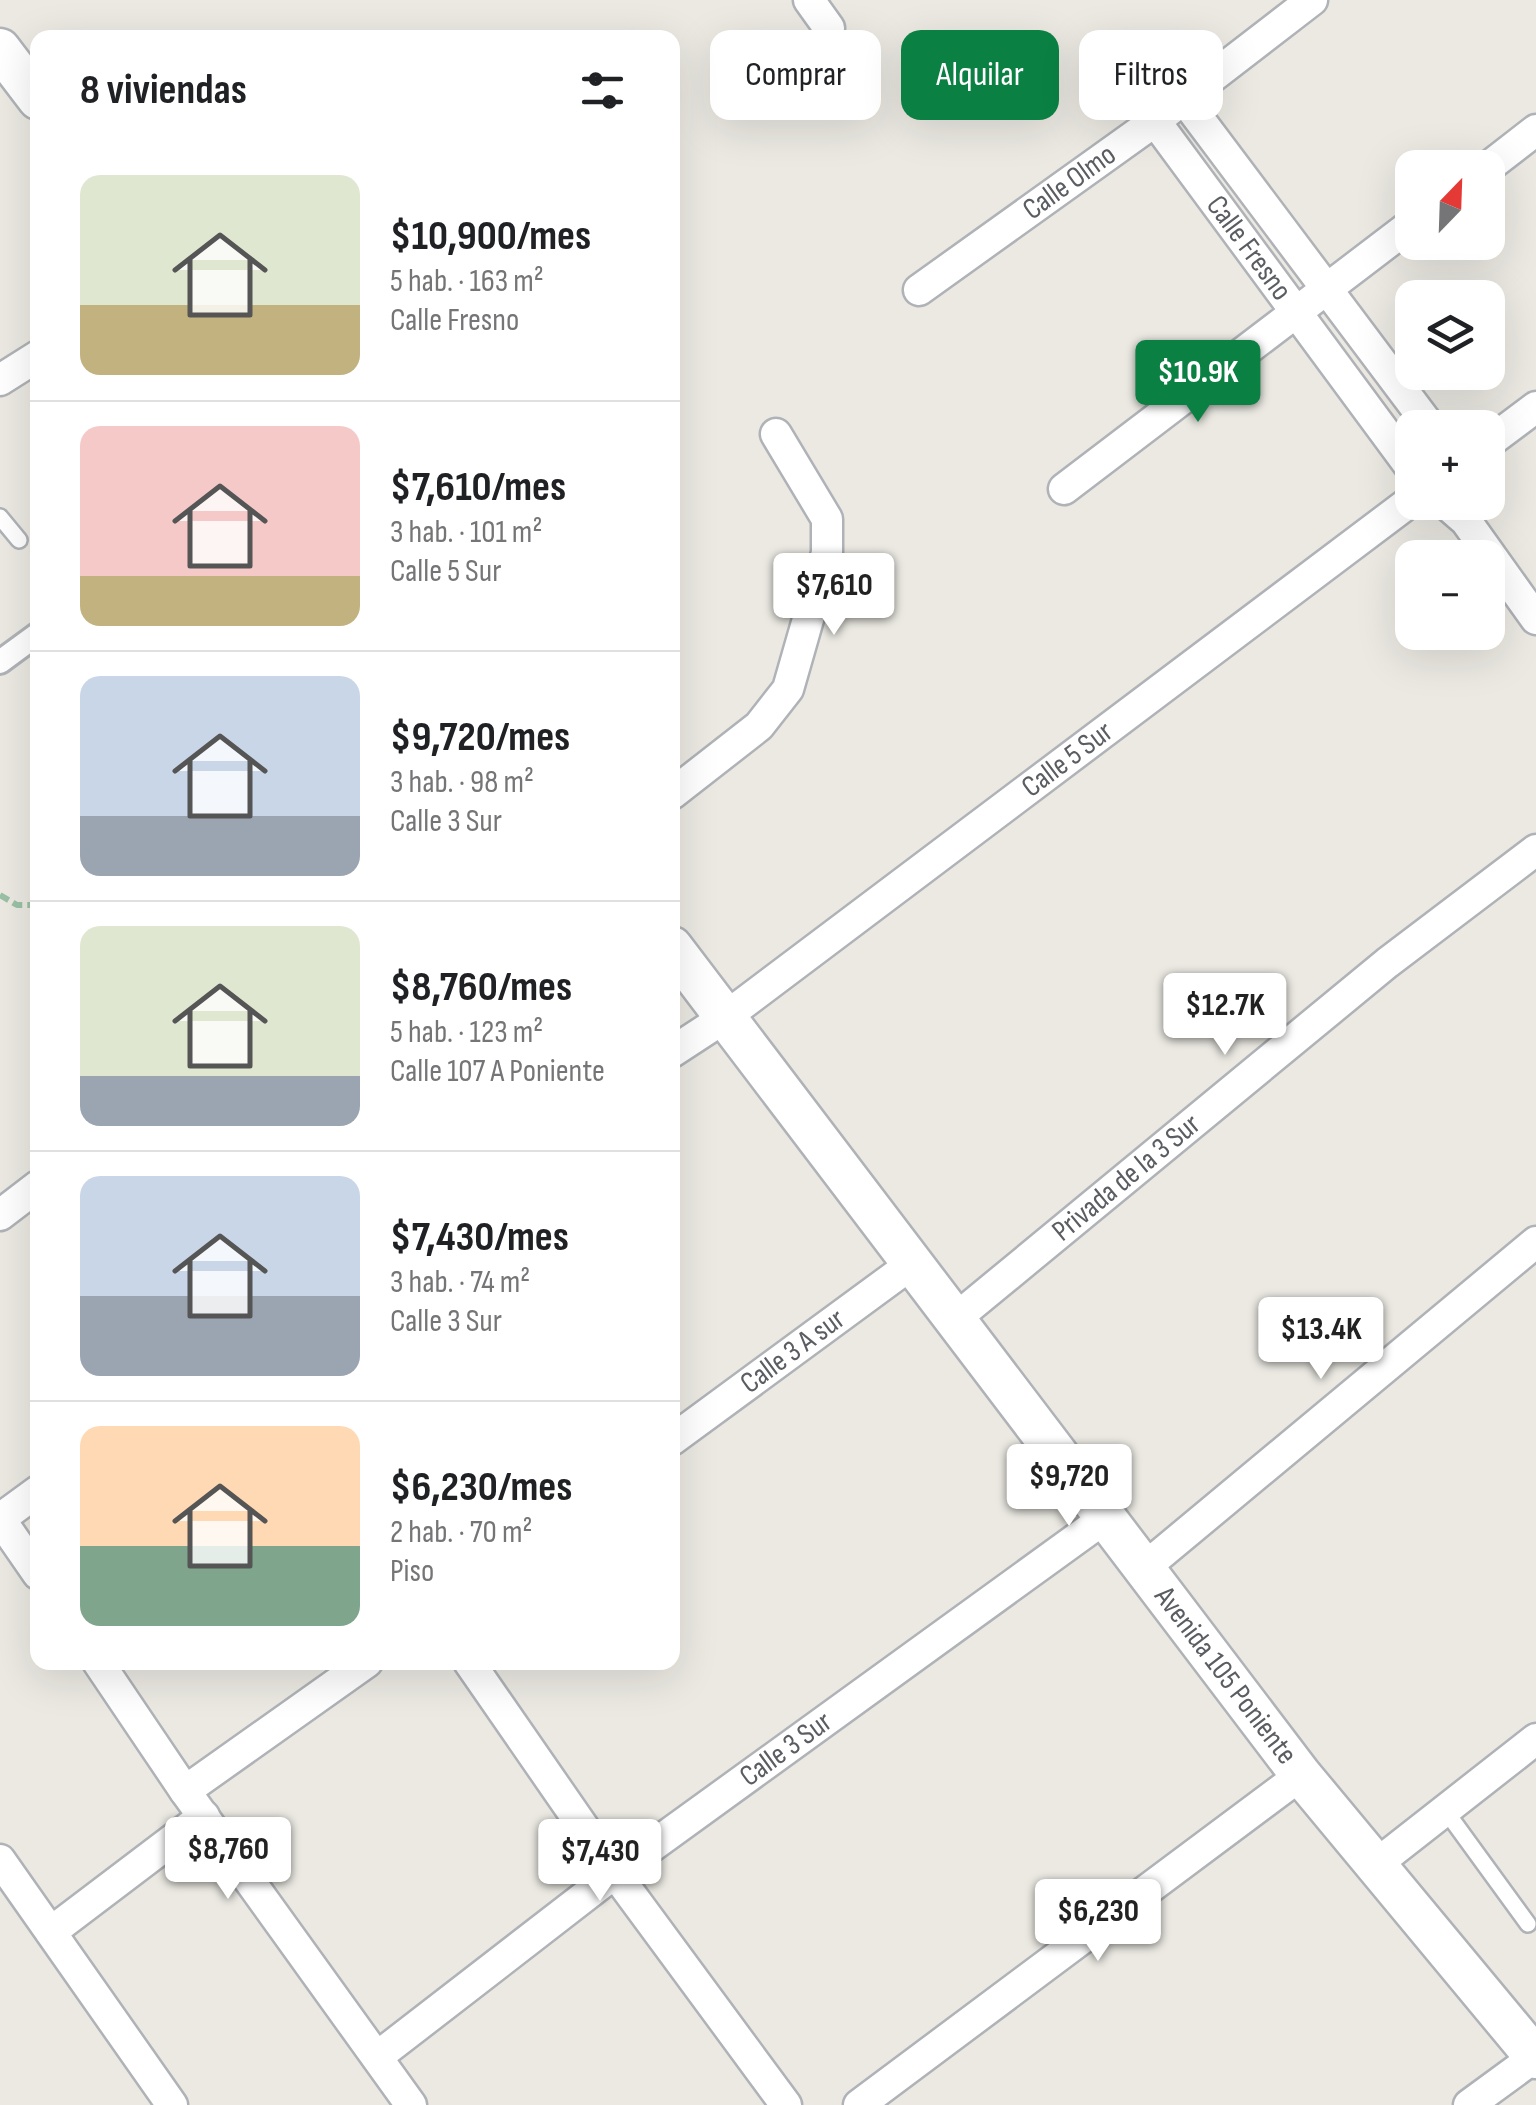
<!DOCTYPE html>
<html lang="es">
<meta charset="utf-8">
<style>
:root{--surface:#fff;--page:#f6f6f6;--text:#202124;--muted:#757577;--line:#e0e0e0;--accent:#0b8043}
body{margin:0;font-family:"Sofia Sans Condensed",sans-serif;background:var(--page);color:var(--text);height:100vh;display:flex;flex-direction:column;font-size:38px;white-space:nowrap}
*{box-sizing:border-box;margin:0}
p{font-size:32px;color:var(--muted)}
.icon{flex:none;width:55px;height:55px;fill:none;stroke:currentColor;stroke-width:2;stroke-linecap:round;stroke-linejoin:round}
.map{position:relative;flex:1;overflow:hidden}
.sheet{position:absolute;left:30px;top:30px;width:650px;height:1640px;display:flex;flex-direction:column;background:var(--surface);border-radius:20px;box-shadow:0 10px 40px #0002}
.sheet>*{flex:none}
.hud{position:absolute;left:710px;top:30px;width:675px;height:90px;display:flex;gap:20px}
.needle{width:65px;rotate:23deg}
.controls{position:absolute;left:1395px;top:150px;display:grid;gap:20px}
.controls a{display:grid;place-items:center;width:110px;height:110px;border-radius:20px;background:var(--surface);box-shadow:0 10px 40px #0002;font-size:50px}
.price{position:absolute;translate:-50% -85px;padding:0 22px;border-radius:10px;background:#fff;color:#222;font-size:32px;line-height:65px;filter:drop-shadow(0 2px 5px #0008)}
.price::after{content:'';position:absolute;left:50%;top:60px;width:30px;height:22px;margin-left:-15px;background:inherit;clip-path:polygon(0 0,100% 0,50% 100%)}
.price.on{background:var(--accent);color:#fff}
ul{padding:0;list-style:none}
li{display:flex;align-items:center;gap:30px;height:250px;padding:0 50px}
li+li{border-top:2px solid var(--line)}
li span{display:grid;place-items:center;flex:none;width:280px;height:200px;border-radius:20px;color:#555}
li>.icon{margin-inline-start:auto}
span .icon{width:120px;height:120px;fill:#fffc;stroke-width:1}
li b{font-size:42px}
h2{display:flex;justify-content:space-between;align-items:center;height:120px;padding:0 50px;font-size:42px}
.chip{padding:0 35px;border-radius:20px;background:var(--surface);box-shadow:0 10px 40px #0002;font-size:35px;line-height:90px}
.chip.on{background:var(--accent);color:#fff}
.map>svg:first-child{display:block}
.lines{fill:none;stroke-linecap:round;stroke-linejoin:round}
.service-casing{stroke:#afb2b6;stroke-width:20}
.pedestrian-casing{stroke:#afb2b6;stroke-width:28}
.minor-casing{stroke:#afb2b6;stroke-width:35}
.tertiary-casing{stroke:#afb2b6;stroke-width:45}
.path{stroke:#9ac1a6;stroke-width:6;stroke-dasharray:10 5;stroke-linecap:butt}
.service{stroke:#fff;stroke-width:15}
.pedestrian{stroke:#fff;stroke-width:22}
.minor{stroke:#fff;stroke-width:30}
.tertiary{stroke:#fff;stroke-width:40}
.labels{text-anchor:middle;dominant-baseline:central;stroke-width:10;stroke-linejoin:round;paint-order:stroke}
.street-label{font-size:30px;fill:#5a5d61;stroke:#fff}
</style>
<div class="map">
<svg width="1536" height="2105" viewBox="0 0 1536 2105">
<rect width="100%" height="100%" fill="#ebe9e2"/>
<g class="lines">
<g class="service-casing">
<g id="service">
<path d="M0 517 19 540"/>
<path d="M1445 1810 1528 1924"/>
</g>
</g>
<g class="pedestrian-casing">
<path id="pedestrian" d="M0 662 38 634"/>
</g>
<g class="minor-casing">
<g id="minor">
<path d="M809 0 829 28"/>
<path d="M1184 99 1431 428"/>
<path id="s1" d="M1155 121 1412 469"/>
<path d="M1487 168 1536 130"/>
<path id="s2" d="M919 290 1155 121 1312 0"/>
<path d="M0 380 38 356"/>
<path d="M1488 443 1536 407"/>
<path d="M1064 489 1412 224"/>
<path d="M1444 502 1466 521 1536 619"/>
<path d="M672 794 759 726 788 689 827 553V519L776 434"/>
<path id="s3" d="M672 1052 724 1018 1412 500"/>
<path d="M0 1215 38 1186"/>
<path id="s4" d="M955 1319 1387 963 1536 850"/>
<path id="s5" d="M672 1440 913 1263"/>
<path d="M0 1519 38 1574"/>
<path d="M0 1519 38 1491"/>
<path d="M1144 1568 1536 1242"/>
<path d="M98 1662 185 1791 411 2105"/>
<path d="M469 1662 615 1873 786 2105"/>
<path d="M185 1791 367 1662"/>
<path d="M0 1860 172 2105"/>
<path d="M1374 1866 1536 1739"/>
<path d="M51 1932 204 1816"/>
<path id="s6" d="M377 2057 615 1873 1105 1518"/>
<path d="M859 2105 1301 1775"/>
<path d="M1469 2105 1536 2056"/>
</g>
</g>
<g class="tertiary-casing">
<g id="tertiary">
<path d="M0 49 38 99"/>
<path id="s7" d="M672 947 1301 1775 1536 2058"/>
</g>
</g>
<path class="path" d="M0 895 17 905H38"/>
<use href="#service" class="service"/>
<use href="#pedestrian" class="pedestrian"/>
<use href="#minor" class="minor"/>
<use href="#tertiary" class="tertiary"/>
</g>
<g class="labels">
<g class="street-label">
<text stroke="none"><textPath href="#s2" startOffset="185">Calle Olmo</textPath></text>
<text stroke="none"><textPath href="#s1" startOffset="158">Calle Fresno</textPath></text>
<text stroke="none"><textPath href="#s3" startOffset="492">Calle 5 Sur</textPath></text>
<text stroke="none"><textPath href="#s4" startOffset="222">Privada de la 3 Sur</textPath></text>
<text stroke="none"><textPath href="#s5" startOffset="150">Calle 3 A sur</textPath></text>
<text stroke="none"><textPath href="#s7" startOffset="915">Avenida 105 Poniente</textPath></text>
<text stroke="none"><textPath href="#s6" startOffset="512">Calle 3 Sur</textPath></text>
</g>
</g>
</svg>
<div class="controls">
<a><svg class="needle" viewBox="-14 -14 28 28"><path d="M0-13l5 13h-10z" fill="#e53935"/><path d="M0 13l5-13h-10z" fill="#757577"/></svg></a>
<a><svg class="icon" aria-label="layers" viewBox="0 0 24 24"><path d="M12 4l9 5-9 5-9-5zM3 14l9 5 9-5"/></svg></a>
<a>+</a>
<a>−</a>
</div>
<b class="price on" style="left:1198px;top:425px">$10.9K</b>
<b class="price" style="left:834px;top:638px">$7,610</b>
<b class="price" style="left:1225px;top:1058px">$12.7K</b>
<b class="price" style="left:1321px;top:1382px">$13.4K</b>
<b class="price" style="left:1069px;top:1529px">$9,720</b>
<b class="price" style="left:228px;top:1902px">$8,760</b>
<b class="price" style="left:600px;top:1904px">$7,430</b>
<b class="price" style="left:1098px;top:1964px">$6,230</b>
<div class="hud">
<a class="chip">Comprar</a>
<a class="chip on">Alquilar</a>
<a class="chip">Filtros</a>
</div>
<section class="sheet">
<h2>8 viviendas<svg class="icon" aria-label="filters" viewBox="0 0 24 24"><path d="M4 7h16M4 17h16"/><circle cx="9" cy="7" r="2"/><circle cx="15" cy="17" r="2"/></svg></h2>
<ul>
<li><span style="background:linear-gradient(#dfe7d0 65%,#c2b280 0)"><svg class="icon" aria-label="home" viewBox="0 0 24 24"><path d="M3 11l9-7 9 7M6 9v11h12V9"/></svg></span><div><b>$10,900/mes</b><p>5 hab. · 163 m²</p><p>Calle Fresno</p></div></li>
<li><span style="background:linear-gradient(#f6c9c9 75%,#c2b280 0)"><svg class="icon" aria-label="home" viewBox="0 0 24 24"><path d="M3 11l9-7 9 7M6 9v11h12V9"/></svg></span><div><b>$7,610/mes</b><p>3 hab. · 101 m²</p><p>Calle 5 Sur</p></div></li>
<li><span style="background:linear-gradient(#c9d6e8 70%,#9aa5b1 0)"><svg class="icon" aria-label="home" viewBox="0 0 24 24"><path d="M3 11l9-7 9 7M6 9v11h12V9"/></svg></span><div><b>$9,720/mes</b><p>3 hab. · 98 m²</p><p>Calle 3 Sur</p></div></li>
<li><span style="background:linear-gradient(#dfe7d0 75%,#9aa5b1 0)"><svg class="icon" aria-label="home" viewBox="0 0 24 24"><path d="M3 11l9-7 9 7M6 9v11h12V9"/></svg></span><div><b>$8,760/mes</b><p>5 hab. · 123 m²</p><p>Calle 107 A Poniente</p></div></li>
<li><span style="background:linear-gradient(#c9d6e8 60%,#9aa5b1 0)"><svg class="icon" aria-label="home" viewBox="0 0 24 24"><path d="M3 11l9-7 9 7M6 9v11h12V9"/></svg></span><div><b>$7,430/mes</b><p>3 hab. · 74 m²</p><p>Calle 3 Sur</p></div></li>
<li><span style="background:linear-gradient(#ffd9b3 60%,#7fa58c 0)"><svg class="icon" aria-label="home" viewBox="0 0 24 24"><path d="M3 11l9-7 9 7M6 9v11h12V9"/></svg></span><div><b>$6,230/mes</b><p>2 hab. · 70 m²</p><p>Piso</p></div></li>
</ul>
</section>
</div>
